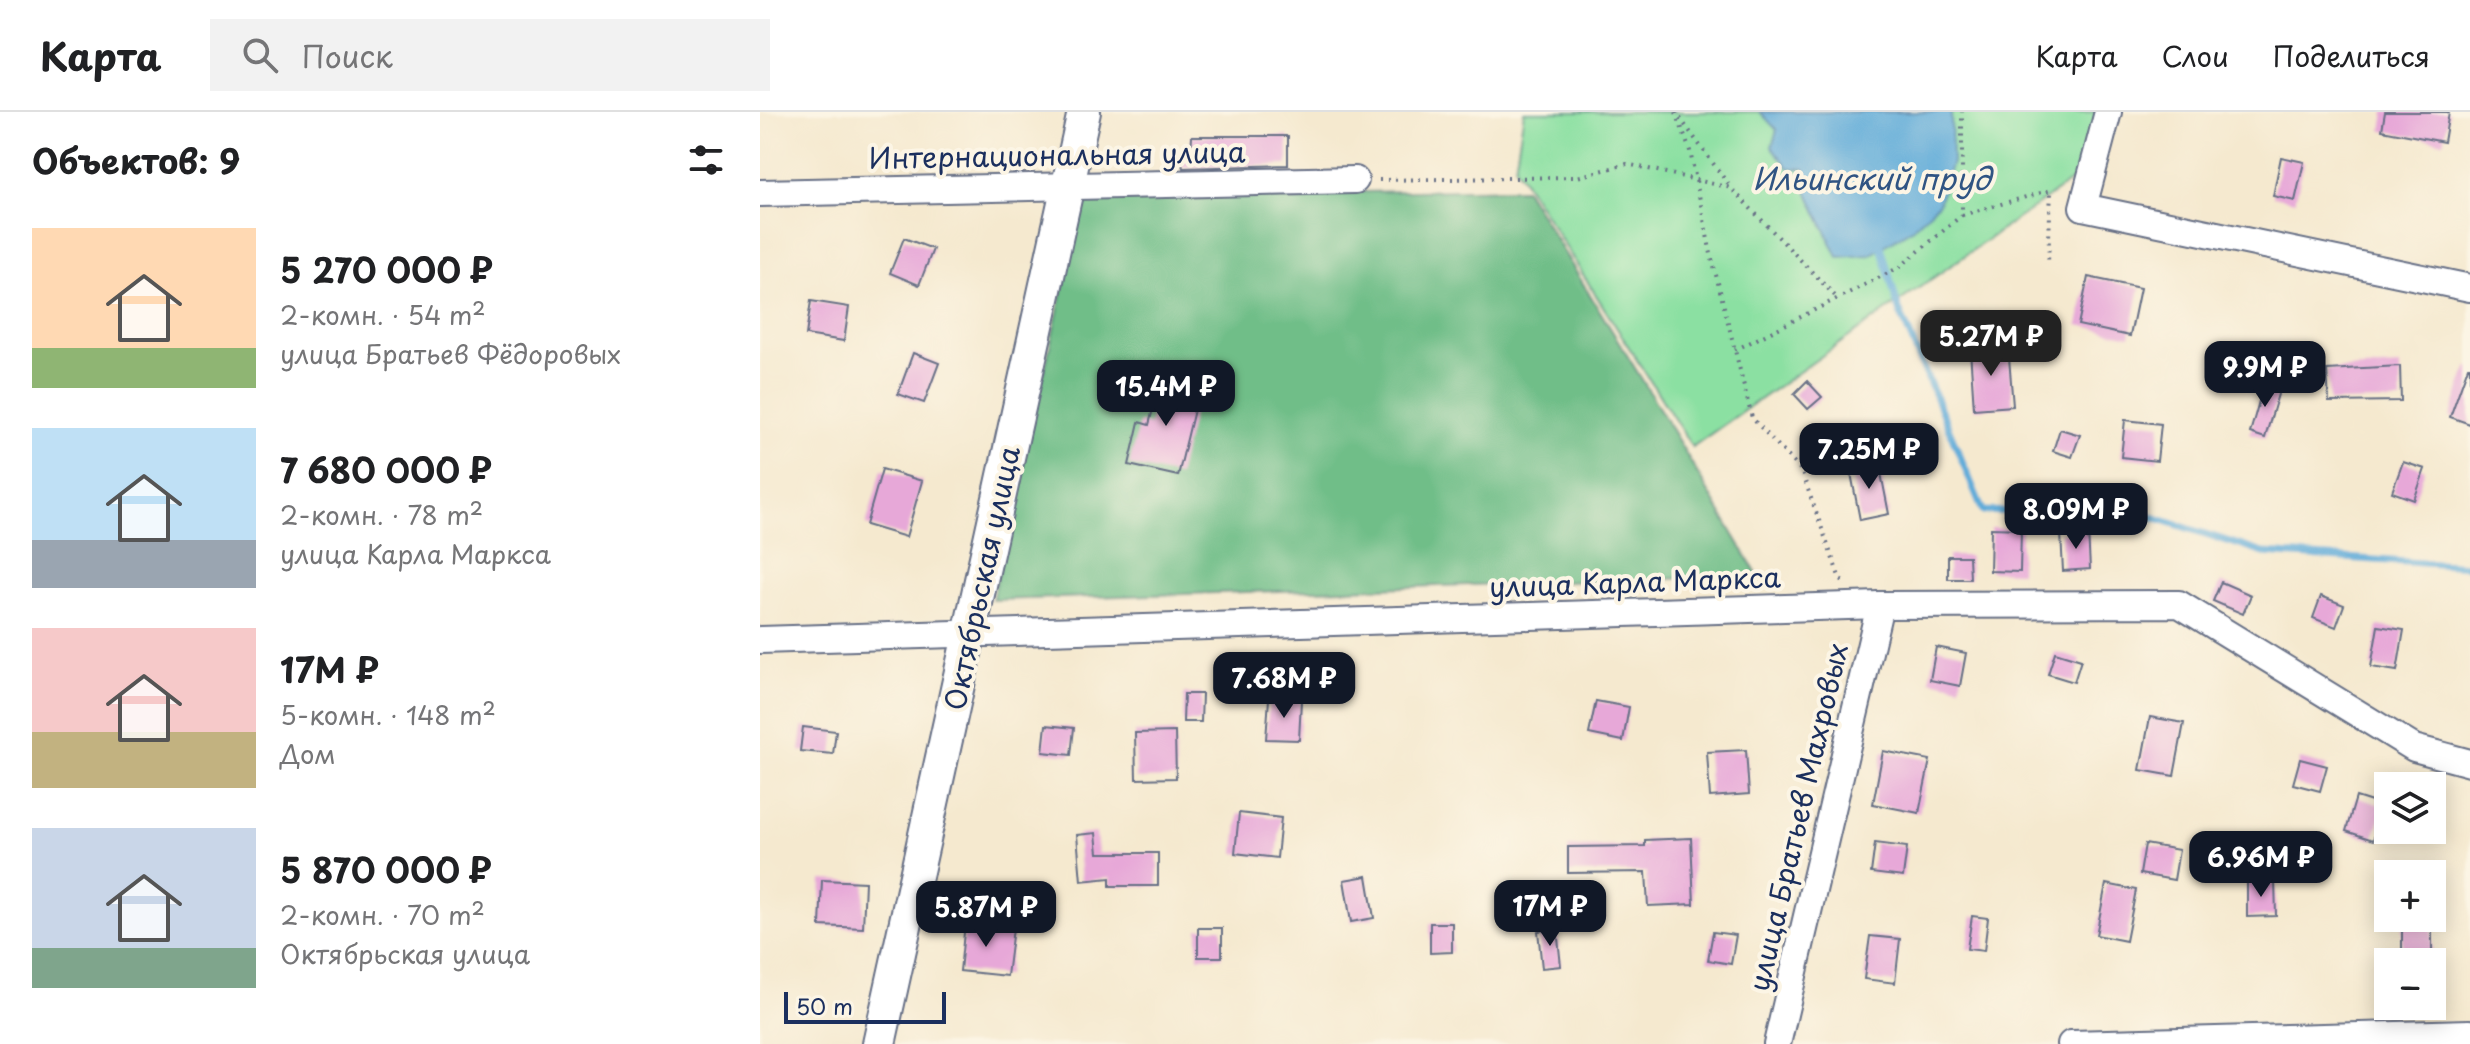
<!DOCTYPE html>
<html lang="ru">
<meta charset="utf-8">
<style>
:root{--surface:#fff;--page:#f2f2f2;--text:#202124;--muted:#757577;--line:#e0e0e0;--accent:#111827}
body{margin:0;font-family:"Playpen Sans",sans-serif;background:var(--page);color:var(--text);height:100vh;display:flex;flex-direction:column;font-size:30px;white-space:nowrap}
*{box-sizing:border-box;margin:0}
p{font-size:26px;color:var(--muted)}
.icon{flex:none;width:44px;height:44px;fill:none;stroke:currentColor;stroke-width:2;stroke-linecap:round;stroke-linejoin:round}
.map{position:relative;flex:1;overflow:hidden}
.panel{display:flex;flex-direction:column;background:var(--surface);width:760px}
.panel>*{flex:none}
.buttons{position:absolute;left:1614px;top:660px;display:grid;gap:16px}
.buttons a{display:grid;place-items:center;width:72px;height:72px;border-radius:0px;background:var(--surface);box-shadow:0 4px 20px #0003;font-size:40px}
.scale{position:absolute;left:24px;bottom:20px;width:162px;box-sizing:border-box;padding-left:8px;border:4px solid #1b2f5e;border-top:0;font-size:22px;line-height:28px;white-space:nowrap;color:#1b2f5e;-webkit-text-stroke:6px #fcf5e5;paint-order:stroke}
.price{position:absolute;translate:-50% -68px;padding:0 18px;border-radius:16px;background:var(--accent);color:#fff;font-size:26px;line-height:52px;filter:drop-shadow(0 2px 4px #0008)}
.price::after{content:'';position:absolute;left:50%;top:48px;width:24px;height:18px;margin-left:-12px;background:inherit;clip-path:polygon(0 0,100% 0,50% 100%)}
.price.active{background:#222;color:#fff}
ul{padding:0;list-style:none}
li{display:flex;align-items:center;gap:24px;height:200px;padding:0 32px}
li span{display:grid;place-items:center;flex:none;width:224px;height:160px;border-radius:0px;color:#555}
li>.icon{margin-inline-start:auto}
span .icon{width:96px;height:96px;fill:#fffc;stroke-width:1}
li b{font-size:34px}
h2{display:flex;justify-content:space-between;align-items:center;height:96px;padding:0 32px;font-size:34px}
header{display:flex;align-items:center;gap:48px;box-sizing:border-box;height:112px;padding:0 40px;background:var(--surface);border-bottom:2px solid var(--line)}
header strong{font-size:38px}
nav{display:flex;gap:44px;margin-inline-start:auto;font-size:28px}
.search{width:560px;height:72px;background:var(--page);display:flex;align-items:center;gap:20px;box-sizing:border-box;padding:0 28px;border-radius:0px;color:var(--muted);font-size:30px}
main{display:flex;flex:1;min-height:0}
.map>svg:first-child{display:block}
.green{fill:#8be0a2;stroke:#538880;stroke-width:2}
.forest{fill:#70be88;stroke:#467673;stroke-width:2}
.water{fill:#61acd9;stroke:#3e6e9c;stroke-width:2}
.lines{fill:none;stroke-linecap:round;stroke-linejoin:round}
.stream{stroke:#61acd9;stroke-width:7}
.building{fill:#e7a8d8}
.minor-casing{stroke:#677086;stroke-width:30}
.major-casing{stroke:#677086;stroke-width:36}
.path{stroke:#677086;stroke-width:4;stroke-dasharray:2 6;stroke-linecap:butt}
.minor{stroke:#fff;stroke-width:26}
.major{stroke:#fff;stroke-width:32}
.labels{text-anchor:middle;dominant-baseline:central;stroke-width:8;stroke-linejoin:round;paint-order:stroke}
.street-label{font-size:28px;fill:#1b2f5e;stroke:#fcf5e5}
.water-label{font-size:30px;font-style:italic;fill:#305483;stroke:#fcf5e5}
</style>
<header>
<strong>Карта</strong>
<div class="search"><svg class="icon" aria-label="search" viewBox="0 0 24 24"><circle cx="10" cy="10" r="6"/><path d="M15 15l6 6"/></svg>Поиск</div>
<nav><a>Карта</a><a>Слои</a><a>Поделиться</a></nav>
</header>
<main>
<section class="panel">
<h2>Объектов: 9<svg class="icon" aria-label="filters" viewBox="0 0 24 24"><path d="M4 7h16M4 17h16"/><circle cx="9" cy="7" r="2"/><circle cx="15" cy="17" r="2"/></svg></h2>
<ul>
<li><span style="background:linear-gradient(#ffd9b3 75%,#8fb573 0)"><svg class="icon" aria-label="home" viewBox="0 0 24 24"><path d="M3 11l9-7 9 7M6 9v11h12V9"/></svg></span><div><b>5 270 000 ₽</b><p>2-комн. · 54 m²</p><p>улица Братьев Фёдоровых</p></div></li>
<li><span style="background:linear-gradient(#bfe0f5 70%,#9aa5b1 0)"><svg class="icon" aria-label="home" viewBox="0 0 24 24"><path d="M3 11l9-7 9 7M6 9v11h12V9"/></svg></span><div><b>7 680 000 ₽</b><p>2-комн. · 78 m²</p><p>улица Карла Маркса</p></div></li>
<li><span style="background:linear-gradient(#f6c9c9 65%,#c2b280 0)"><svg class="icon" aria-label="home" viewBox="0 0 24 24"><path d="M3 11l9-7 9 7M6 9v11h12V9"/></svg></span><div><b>17M ₽</b><p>5-комн. · 148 m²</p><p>Дом</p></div></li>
<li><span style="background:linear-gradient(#c9d6e8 75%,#7fa58c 0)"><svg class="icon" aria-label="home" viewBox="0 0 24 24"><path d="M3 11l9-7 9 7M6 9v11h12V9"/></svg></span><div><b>5 870 000 ₽</b><p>2-комн. · 70 m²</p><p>Октябрьская улица</p></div></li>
</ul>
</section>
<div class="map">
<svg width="1710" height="932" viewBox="0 0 1710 932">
<rect width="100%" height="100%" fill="#fcf5e5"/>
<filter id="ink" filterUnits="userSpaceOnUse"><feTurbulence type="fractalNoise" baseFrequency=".0125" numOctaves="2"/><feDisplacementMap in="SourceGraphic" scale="16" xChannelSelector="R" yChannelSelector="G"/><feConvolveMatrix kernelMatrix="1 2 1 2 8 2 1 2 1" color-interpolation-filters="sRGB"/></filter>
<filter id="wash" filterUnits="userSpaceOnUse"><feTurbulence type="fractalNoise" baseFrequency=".006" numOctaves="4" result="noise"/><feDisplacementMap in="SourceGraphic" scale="32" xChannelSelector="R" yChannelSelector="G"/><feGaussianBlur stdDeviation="1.8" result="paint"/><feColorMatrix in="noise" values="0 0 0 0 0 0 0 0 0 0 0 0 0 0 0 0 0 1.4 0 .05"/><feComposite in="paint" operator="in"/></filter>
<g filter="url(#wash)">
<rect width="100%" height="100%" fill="#f5e9cf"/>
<path class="green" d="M764 0H1336L1327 58 932 335 755 55Z"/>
<path class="forest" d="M765 77 886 274 998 464 232 488 324 85Z"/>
<path class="water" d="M1000 0H1191L1192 50 1179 91 1153 116 1110 143 1078 145 1047 79 1045 57 1029 56 1012 35 1017 18Z"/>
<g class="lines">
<path class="stream" d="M1121 134 1138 195 1223 399 1387 403 1504 441 1710 454"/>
</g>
<g id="blocks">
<g class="building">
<path d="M1625 0H1689L1684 30 1622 18Z"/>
<path d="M432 24H528V53L423 56 421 48 425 42 431 40Z"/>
<path d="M1521 45 1544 50 1535 89 1513 84Z"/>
<path d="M144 126 173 137 159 173 130 161Z"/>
<path d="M1328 165 1380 176 1370 224 1318 213Z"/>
<path d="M51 189 89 195 84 229 46 223Z"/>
<path d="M1248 234 1253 294 1214 297 1210 237Z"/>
<path d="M153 241 179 251 164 291 138 282Z"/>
<path d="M1640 254 1641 289 1569 290 1567 258Z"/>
<path d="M1708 255H1710V312L1690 305Z"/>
<path d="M401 264 440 273 418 364 369 353 379 310 389 313Z"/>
<path d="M1505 268 1521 272 1505 326 1490 321Z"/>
<path d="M1047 269 1062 285 1048 297 1034 282Z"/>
<path d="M1365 308 1401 312 1397 349 1361 345Z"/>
<path d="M1300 317 1320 323 1312 345 1293 339Z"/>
<path d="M1643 350 1665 357 1654 388 1632 380Z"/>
<path d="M1119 351 1129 402 1100 408 1090 356Z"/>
<path d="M122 357 162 369 146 425 106 413Z"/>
<path d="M1231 416 1261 417 1260 460 1230 459Z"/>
<path d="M1328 419 1330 457 1303 459 1301 421Z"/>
<path d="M1188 444H1209L1210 467H1188Z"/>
<path d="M1461 470 1491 483 1483 502 1453 489Z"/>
<path d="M1561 484 1584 493 1576 515 1553 506Z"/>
<path d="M1618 514 1644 518 1637 559 1611 555Z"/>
<path d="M1176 535 1206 541 1200 574 1170 568Z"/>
<path d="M1295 540 1321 548 1314 570 1288 562Z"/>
<path d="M424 582H442L441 610H423Z"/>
<path d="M509 587 541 588 539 628 506 627Z"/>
<path d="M836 589 869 595 863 629 829 622Z"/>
<path d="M1390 605 1424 611 1414 664 1380 658Z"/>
<path d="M286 613 314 616 311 643 283 640Z"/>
<path d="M43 615 76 619 73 642 40 639Z"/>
<path d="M415 620 416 666 376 667 375 621Z"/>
<path d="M986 638 989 682 950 685 947 640Z"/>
<path d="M1123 639 1170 648 1159 701 1113 692Z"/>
<path d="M1540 647 1567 654 1560 679 1533 672Z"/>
<path d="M1596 685 1624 694 1613 728 1586 719Z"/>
<path d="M479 701 521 706 517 746 475 741Z"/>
<path d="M336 721 338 741H398V774H350V766L321 769 317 723Z"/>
<path d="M931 726 934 792 888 794 886 760 808 761V735L885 734V728Z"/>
<path d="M1115 731 1147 735 1143 765 1111 761Z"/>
<path d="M1385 732 1419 738 1414 768 1380 762Z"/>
<path d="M607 764 614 806 591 810 584 768Z"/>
<path d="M62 768 105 770 103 816 60 814Z"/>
<path d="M1515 768 1516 804 1487 805V769Z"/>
<path d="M1346 772 1376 778 1366 829 1336 823Z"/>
<path d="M1212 804 1228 806 1224 839 1207 837Z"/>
<rect x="1642" y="806" width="30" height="36"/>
<path d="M205 811 253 816 247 864 200 859Z"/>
<path d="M670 811H692V840L670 841Z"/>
<rect x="438" y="816" width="24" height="29"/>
<path d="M797 817 801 854 782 856 778 819Z"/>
<path d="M953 820 976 823 971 852 948 848Z"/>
<path d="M1110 824 1140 827 1135 871 1104 867Z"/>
</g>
</g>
</g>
<g filter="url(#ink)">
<use href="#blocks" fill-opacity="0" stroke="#677086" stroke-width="2"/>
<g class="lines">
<g class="minor-casing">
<g id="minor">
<path d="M1348 0 1323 95 1710 176"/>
<path d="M0 81 595 68"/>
<path d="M0 528 1120 493 1419 492 1654 636 1710 651"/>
<path d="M1017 932 1120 493"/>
<path d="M1311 932 1710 921"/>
</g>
</g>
<g class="major-casing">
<path id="major" d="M119 932 324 0"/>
</g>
<g class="path">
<path d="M916 0 930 39 952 147 992 306 1041 358 1080 467 1084 469"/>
<path d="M920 6 971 76"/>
<path d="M619 68 817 65 867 52 971 76 1077 186"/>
<path d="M1202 103 1291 78 1288 151"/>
<path d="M975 238 1140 155 1202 103V0"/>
</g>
<use href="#minor" class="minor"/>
<use href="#major" class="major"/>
</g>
</g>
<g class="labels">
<g class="street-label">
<text transform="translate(297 42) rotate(-1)">Интернациональная улица</text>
<text transform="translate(221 466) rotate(-78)">Октябрьская улица</text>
<text transform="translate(875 469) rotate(-2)">улица Карла Маркса</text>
<text transform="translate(1037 705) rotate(-77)">улица Братьев Махровых</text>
</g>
<g class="water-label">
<text x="1112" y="65">Ильинский пруд</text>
</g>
</g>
</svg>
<div class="buttons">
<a><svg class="icon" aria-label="layers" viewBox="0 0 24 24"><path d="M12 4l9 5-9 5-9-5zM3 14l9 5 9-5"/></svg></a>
<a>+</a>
<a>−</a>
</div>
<div class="scale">50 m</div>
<b class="price active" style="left:1231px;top:266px">5.27M ₽</b>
<b class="price" style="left:1505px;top:297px">9.9M ₽</b>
<b class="price" style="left:406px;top:316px">15.4M ₽</b>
<b class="price" style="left:1109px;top:379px">7.25M ₽</b>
<b class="price" style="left:1316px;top:439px">8.09M ₽</b>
<b class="price" style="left:524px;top:608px">7.68M ₽</b>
<b class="price" style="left:1501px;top:787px">6.96M ₽</b>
<b class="price" style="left:790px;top:836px">17M ₽</b>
<b class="price" style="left:226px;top:837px">5.87M ₽</b>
</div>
</main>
